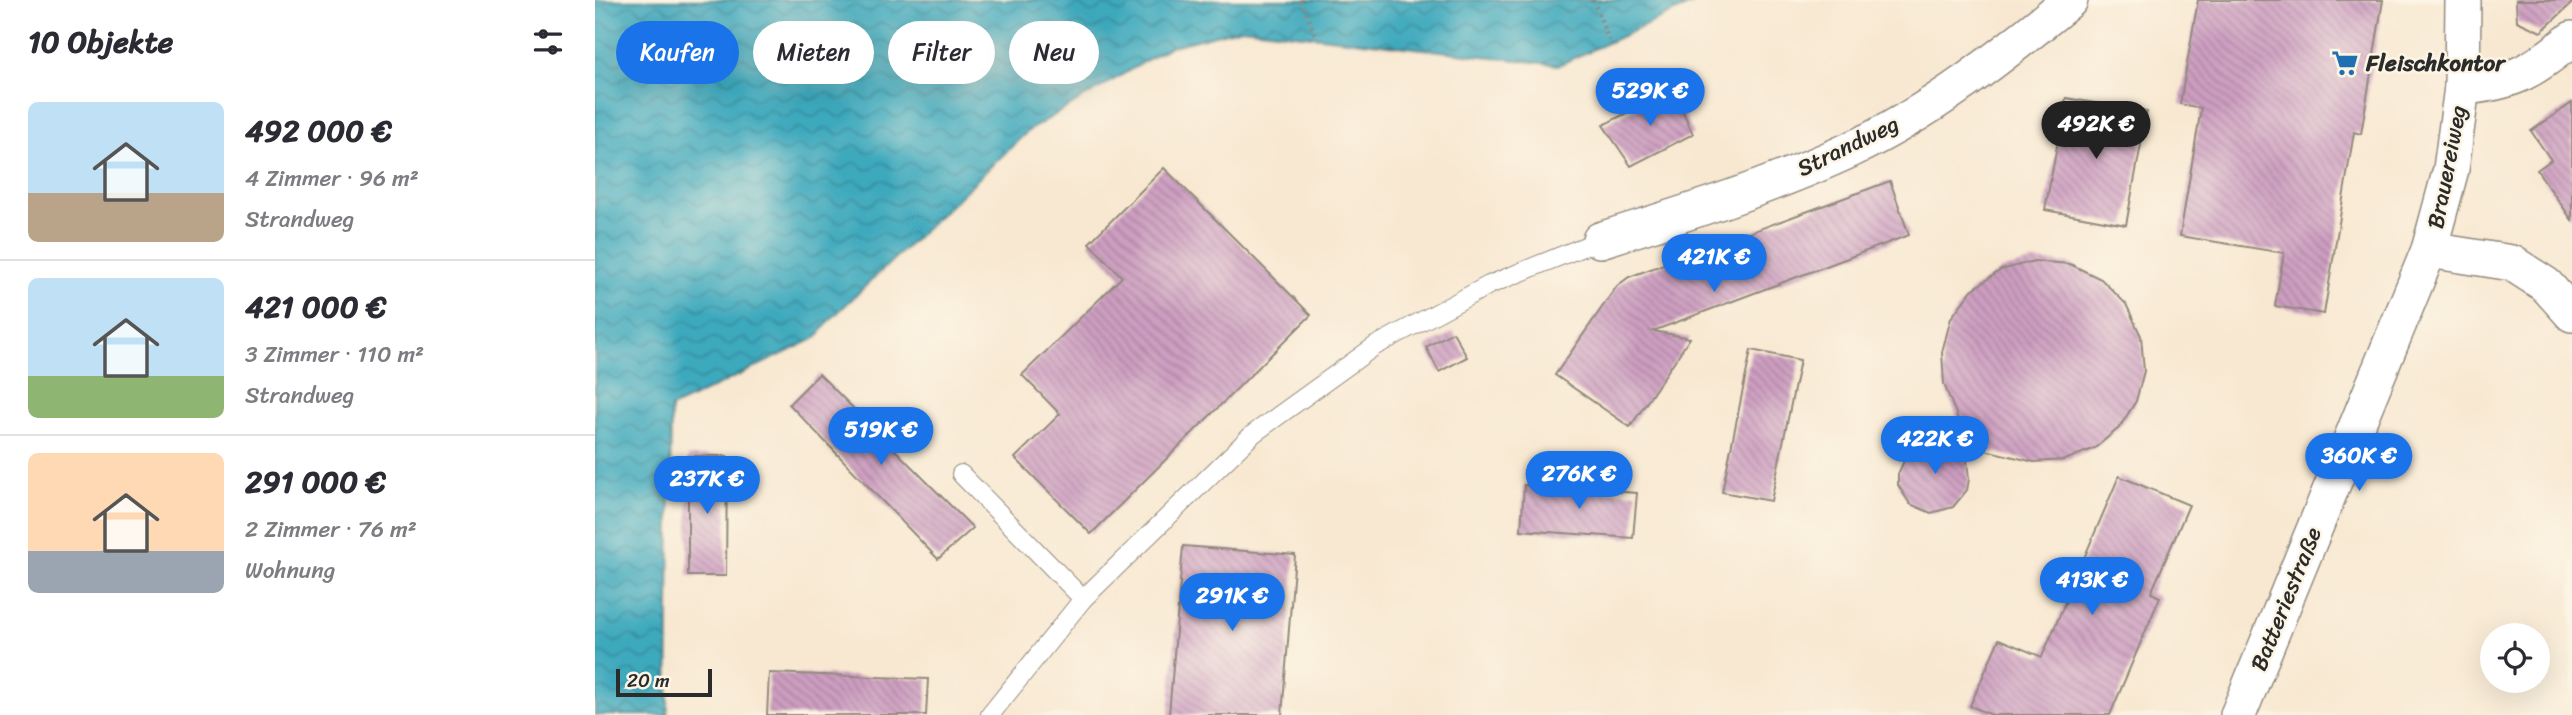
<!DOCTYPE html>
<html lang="de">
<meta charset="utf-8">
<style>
:root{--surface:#fff;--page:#f7f7f7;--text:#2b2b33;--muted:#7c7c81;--line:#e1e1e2;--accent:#1a73e8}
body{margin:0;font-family:Sriracha,sans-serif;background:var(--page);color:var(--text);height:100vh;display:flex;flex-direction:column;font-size:26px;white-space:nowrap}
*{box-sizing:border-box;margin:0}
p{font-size:23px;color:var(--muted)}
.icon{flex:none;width:38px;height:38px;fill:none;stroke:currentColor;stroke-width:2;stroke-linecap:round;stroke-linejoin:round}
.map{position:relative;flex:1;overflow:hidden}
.details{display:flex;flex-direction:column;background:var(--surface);width:595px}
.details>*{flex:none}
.top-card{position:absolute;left:21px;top:21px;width:665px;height:63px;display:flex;gap:14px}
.buttons{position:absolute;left:1885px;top:623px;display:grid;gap:14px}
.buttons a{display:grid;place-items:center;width:70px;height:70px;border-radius:50%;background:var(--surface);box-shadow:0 7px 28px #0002;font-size:35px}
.scale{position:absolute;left:21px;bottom:18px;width:96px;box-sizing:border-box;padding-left:7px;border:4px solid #2b2b2b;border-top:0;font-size:19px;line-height:24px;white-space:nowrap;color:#2b2b2b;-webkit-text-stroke:5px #fcf5e5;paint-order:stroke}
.price{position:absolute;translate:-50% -60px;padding:0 16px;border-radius:24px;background:var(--accent);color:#fff;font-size:23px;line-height:46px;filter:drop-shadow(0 2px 4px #0008)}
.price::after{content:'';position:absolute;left:50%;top:42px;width:21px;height:16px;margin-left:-10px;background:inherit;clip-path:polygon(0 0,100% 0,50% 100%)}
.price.current{background:#222;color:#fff}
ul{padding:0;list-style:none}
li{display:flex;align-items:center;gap:21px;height:175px;padding:0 28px}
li+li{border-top:2px solid var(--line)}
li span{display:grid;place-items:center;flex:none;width:196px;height:140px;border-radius:10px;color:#555}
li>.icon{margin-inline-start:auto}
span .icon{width:84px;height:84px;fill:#fffc;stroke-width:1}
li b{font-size:30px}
h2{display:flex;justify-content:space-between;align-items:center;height:84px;padding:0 28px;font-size:30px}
.chip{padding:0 24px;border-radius:32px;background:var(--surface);box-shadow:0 7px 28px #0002;font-size:24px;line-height:63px}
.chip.current{background:var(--accent);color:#fff}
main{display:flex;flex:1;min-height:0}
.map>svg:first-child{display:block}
.water{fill:url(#water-waves);stroke:#346a74;stroke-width:2}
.building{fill:url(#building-back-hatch)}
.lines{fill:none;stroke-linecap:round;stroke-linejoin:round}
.service-casing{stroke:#928a7e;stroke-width:20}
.minor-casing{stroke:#928a7e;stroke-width:38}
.path{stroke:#928a7e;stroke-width:4.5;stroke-dasharray:2 5;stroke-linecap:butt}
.service{stroke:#fff;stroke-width:18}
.minor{stroke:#fff;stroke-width:35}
.labels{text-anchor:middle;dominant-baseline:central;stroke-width:5;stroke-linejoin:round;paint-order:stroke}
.poi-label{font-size:23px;font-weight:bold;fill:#2b2b2b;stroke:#fcf5e5;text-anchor:start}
.street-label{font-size:23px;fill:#2b2b2b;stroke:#fcf5e5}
</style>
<main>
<section class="details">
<h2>10 Objekte<svg class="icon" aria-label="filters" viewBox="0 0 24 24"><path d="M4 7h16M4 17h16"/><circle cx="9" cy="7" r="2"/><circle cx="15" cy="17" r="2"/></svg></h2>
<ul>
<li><span style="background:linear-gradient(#bfe0f5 65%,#b9a48a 0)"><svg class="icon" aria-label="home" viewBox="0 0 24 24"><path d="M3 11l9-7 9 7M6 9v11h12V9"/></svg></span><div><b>492 000 €</b><p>4 Zimmer · 96 m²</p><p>Strandweg</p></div></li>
<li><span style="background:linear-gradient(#bfe0f5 70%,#8fb573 0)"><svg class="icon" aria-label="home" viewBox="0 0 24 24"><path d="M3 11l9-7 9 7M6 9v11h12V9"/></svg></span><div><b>421 000 €</b><p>3 Zimmer · 110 m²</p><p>Strandweg</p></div></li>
<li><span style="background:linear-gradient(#ffd9b3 70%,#9aa5b1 0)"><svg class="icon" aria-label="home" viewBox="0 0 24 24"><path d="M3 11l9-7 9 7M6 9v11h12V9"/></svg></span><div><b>291 000 €</b><p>2 Zimmer · 76 m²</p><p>Wohnung</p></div></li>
</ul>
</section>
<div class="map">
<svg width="1977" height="715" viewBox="0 0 1977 715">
<defs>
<pattern id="water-waves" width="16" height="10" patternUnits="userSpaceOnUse" patternTransform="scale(1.75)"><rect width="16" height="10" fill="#3da9bd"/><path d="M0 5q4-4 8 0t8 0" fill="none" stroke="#338a9a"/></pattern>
<pattern id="building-back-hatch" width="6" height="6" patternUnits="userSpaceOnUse" patternTransform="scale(1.75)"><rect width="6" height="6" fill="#cd9ec1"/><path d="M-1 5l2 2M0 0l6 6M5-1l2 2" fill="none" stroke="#a7819d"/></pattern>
</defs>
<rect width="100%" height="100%" fill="#fcf5e5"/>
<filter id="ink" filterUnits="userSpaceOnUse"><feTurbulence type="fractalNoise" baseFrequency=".0143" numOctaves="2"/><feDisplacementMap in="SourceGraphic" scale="14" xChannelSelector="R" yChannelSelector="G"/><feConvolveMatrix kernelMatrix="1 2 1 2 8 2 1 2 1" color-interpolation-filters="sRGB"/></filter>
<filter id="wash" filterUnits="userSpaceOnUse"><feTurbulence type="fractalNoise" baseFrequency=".00686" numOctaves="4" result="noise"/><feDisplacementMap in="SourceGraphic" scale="28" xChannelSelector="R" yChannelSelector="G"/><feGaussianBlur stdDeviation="1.57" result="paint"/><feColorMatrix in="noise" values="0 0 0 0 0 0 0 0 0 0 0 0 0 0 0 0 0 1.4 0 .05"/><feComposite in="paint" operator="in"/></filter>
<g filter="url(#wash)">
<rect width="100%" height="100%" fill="#f8e8d1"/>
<path class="water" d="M0 0H1106L964 65 647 28 574 47 433 131 236 319 221 338 76 408 73 715H0Z"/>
<g id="blocks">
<g class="building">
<path d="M1603 0H1788L1766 134 1759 132 1729 314 1680 306 1689 253 1585 236 1606 108 1585 104Z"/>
<path d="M1921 0H1977V3L1946 32 1922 21Z"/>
<path d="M1078 89 1098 134 1036 166 1008 125Z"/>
<path d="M1471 98 1552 112 1531 225 1450 210Z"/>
<path d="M1977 103V220L1942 170 1956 160 1936 131Z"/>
<path d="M569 168 716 315 496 534 420 458 465 414 427 375 527 277 494 243Z"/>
<path d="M1295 181 1314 235 1058 331 1095 338 1035 427 960 375 1022 286 1034 277Z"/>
<path d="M1439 261 1475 264 1506 279 1531 304 1546 336 1549 371 1541 401 1524 428 1500 448 1470 460 1439 462 1374 446 1349 384 1347 352 1356 318 1377 290 1406 270Z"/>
<path d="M858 332 872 357 844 372 831 347Z"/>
<path d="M1156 350 1205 360 1176 501 1127 492Z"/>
<path d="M224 374 378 528 343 559 194 404Z"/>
<path d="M1335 441 1370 443 1374 479 1372 490 1358 507 1336 513 1315 504 1303 485V474L1313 452Z"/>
<path d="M93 456H132L131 576H93Z"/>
<path d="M1524 476 1594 505 1556 593 1565 597 1515 715H1397L1375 706 1404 639 1447 657Z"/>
<path d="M929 485 1042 493 1038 538 926 530Z"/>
<path d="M588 546 700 555 687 715H574Z"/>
<path d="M174 673 333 679 331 715H172Z"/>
</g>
</g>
</g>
<g filter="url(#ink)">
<use href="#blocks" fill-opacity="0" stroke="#928a7e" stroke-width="2"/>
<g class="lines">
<g class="service-casing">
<g id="service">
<path d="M366 474 488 599"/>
<path d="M395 715 488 599 658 434 780 346 894 285 1005 240"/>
</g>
</g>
<g class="minor-casing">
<g id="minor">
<path d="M1867 87C1920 83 1936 71 1977 39"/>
<path d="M1005 240C1089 214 1175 187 1255 150 1336 112 1407 56 1475 0"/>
<path d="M1834 250 1917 263 1951 285 1977 314"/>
<path d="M1643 715 1834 250 1856 169 1867 87 1868 0"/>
</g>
</g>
<g class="path">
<path d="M705 0 721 37"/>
<path d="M998 0 1015 43"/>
</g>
<use href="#service" class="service"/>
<use href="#minor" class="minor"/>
</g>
</g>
<defs>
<g id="supermarket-bare" transform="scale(2.1)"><path d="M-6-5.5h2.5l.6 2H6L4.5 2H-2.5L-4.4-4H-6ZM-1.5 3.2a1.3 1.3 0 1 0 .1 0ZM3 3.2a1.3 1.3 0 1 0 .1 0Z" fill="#1f6fb2" stroke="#fcf5e5" stroke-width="2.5" paint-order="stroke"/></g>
</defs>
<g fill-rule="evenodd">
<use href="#supermarket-bare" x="1750" y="63"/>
</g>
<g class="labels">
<g class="poi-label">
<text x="1771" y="63">Fleischkontor</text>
</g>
<g class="street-label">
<text transform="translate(1253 146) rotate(-26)">Strandweg</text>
<text transform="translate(1852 167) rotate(-79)">Brauereiweg</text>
<text transform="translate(1691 599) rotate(-68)">Batteriestraße</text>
</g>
</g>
</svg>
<div class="buttons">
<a><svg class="icon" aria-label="locate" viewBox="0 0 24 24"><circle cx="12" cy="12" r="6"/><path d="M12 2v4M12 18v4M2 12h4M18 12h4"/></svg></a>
</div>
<div class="scale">20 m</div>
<b class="price" style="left:1055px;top:128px">529K €</b>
<b class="price current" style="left:1501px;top:161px">492K €</b>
<b class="price" style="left:1119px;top:294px">421K €</b>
<b class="price" style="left:286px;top:467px">519K €</b>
<b class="price" style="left:1340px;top:476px">422K €</b>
<b class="price" style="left:1764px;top:493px">360K €</b>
<b class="price" style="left:984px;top:511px">276K €</b>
<b class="price" style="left:112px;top:516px">237K €</b>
<b class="price" style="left:1497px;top:617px">413K €</b>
<b class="price" style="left:637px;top:633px">291K €</b>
<div class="top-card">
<a class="chip current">Kaufen</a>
<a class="chip">Mieten</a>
<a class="chip">Filter</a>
<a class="chip">Neu</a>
</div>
</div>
</main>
